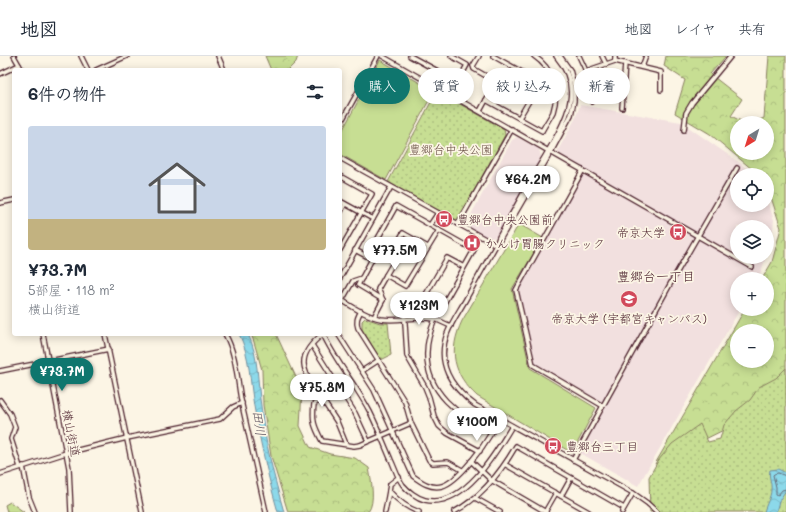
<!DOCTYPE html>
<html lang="ja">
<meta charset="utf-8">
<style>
:root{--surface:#fff;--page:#f6f6f7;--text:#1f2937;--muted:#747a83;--line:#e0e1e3;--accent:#0f766e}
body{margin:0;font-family:Mali,"Klee One",sans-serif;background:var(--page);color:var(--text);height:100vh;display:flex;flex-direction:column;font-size:15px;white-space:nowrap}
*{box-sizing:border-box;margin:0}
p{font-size:13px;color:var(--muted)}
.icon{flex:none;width:22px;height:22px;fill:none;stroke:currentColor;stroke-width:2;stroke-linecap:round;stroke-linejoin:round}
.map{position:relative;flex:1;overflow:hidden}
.side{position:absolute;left:12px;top:12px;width:330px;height:268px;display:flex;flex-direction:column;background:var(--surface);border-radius:4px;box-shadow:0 2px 10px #0003}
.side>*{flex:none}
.hud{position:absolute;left:354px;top:12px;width:372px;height:36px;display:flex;gap:8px}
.needle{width:26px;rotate:218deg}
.buttons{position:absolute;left:730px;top:60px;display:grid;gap:8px}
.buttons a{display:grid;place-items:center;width:44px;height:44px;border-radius:50%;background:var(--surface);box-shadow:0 2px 10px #0003;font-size:20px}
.price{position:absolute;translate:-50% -34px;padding:0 9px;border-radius:14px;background:#fff;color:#222;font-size:13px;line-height:26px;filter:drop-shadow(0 1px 2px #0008)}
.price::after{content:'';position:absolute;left:50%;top:24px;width:12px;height:9px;margin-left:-6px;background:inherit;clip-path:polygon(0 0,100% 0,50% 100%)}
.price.on{background:var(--accent);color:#fff}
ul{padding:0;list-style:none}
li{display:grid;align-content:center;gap:8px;height:212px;padding:0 16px}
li+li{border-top:1px solid var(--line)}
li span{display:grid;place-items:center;height:124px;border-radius:4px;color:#555}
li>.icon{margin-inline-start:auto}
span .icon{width:72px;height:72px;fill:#fffc;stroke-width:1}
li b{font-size:17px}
h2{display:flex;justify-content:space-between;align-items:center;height:48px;padding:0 16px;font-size:17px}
.pill{padding:0 14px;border-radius:18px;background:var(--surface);box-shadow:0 2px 10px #0003;font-size:14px;line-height:36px}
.pill.on{background:var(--accent);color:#fff}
header{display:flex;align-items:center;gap:24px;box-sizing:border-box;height:56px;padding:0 20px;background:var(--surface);border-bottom:1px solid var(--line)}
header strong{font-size:19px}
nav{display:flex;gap:22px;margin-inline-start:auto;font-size:14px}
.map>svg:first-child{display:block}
.built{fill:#f2e0df}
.green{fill:#c7de93;stroke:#887e5f}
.forest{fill:url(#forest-crowns);stroke:#887e5f;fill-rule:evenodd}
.park{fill:url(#park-dots);stroke:#887e5f}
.water{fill:url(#water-waves);stroke:#728f9e}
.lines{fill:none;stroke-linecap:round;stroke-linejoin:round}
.shore{stroke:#646977;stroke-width:1}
.minor-casing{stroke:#4a1f2b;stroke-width:6}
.minor{stroke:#fcf5e5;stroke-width:3.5}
.labels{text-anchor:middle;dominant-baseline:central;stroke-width:3.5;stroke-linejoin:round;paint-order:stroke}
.park-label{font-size:12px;fill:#694f45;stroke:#fcf5e5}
.poi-label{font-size:12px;fill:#4a1f2b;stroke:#fcf5e5;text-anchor:start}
.street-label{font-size:12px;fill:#4a1f2b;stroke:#fcf5e5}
.neighbourhood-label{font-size:13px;fill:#4a1f2b;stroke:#fcf5e5}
.water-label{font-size:13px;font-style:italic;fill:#5a4e5b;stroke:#fcf5e5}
</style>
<header>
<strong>地図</strong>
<nav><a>地図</a><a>レイヤ</a><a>共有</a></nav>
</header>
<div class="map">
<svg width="786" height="456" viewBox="0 0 786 456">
<defs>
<pattern id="forest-crowns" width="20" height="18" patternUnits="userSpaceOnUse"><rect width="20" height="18" fill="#c7de93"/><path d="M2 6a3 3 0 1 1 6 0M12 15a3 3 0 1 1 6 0" fill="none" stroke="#acbe7f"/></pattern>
<pattern id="park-dots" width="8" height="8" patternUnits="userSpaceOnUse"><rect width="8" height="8" fill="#c7de93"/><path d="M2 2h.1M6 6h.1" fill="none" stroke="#acbe7f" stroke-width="1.8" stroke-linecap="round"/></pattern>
<pattern id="water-waves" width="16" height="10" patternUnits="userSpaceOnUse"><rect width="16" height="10" fill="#8cd9ea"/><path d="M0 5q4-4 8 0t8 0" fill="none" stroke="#7abac9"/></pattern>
</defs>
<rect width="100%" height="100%" fill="#fcf5e5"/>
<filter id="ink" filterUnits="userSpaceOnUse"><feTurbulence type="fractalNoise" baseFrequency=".025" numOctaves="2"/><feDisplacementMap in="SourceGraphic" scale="8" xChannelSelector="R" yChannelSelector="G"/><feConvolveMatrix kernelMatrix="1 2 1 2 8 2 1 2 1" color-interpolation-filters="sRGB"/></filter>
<g filter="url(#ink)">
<g class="built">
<path d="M580 49 681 66 740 107 753 119H737V149H767V144L774 164 771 189 767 199V171H737V201H766L761 216 757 223H737V253H740L638 430 580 397 606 349 535 307 518 234 586 113 557 96 575 63Z"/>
<path d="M517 81 539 93 541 101 497 180 491 183 469 171 467 166 512 84Z"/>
</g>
<g class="green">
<path d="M380 4 434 35 386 124 340 98V79Z"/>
<path d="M519 168 543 182 512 233 530 312 596 352 572 397 477 340C453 318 448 295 462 265Z"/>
</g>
<g class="forest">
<path d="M265 0H298L296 6 288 14H271Z"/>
<path d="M666 0H726L710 18 742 43 731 60 745 67H737V97H767V67H753L764 62 769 0H786V343L655 408 745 253H767V223H762L772 206 781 172 767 129V119H759L710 78 675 57 685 24 664 10ZM737 275H767V305H737Z"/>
<path d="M251 278H276L302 334 300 370 310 391 330 398 355 402 369 412C371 424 376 446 368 456H288L271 400 263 349 262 314 254 286Z"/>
<path d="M10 446 24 456H7L5 449Z"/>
</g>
<g class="park">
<path d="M437 35 504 73 505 79 459 163 454 165 388 126Z"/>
<path d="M365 262 380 267H388L391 299 381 304 362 273V265Z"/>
<path d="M786 312V456H650L649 421 658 405 672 388 700 368 708 386 720 383 724 369 736 355 750 344 759 331 776 322Z"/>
</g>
<g class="water">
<path d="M239 278H248C259 301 257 325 261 350 265 387 274 421 284 456H278C268 421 260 386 254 350 250 327 250 299 239 278Z"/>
<path d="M778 413 786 417V434L779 445 776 456H764C766 448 771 441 771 434 772 426 768 421 770 414Z"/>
</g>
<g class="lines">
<path class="shore" d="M786 420 778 417 774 418 773 419 776 431V438L778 439 782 434 786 433"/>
<g class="minor-casing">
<g id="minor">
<path d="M14 0 22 14"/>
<path d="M81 0 88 14"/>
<path d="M218 0 224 14"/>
<path d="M382 0 752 211"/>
<path d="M410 0 458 26 467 9 451 0"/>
<path d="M479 0 473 10 474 13 529 45 519 62"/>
<path d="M493 0 556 35"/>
<path d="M556 0C567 13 573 28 570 45 567 68 541 106 529 127 519 145 509 163 499 181L496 189C486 207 476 225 466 243 460 254 452 265 447 278 436 308 452 332 475 349L633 437 647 447 657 456"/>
<path d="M579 0 586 15 615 5V0"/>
<path d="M602 0 606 8"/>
<path d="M615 5 661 16V34"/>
<path d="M642 11 646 0"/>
<path d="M96 14 127 0"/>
<path d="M586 15 592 46"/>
<path d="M0 18 19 9"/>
<path d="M428 26 435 14"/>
<path d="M486 44 542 75C545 69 550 62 553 56 560 34 553 13 534 0"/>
<path d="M622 52 625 7"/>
<path d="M480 55 496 26"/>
<path d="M340 68 378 0"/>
<path d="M684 74 686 57 692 47 731 0"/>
<path d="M340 102 496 189"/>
<path d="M583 114 516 234 533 309 603 350"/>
<path d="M340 120 372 138 340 194"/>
<path d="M340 145 373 163"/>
<path d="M0 147 14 144"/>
<path d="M340 157 345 148"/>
<path d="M458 168 512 73"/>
<path d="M430 169 438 157"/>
<path d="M498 187 551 96 571 59 574 45V29L570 14 560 0"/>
<path d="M355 194 372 203"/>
<path d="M464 211 447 202 425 240H411L404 251 407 300 425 331 429 341 434 360 439 370 447 377 480 395"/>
<path d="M386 219 399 197 397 188 403 177 428 191"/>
<path d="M340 222 391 131"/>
<path d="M340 243C353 251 366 260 381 263 399 266 417 259 434 263 439 264 445 268 451 270"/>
<path d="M340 248 353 225 362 222"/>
<path d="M361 255C357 262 356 265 358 272L405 346 411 367 429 404 433 407 448 406 462 414"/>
<path d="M374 261 383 244 378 233 386 219 405 230 439 174"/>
<path d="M43 278 69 412 71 456"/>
<path d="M105 278 142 456"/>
<path d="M225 278C237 299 237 325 242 349 250 385 258 420 266 456"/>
<path d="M338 278 374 334 413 420C421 426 431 433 442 430 459 425 483 391 492 376 459 360 425 336 427 296 427 284 431 273 435 263L474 194 396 150 372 193V203L358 229 383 244"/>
<path d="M312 289 355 357 368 385"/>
<path d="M0 315 109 293"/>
<path d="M362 315 379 304"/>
<path d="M339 332 322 343 337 366 346 388"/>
<path d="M0 344 10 358 15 371 11 383 20 411"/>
<path d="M411 367 360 389 354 390 322 385C314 370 312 365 314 348L322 343C304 316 292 302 323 278 336 306 356 329 370 356 378 372 384 388 391 404 395 412 397 421 403 429 408 435 417 442 425 444 463 453 496 397 512 370"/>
<path d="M573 404 673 223 737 112"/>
<path d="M471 405 491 424 546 456"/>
<path d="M506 409 589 456"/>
<path d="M23 410 29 441 35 456"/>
<path d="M0 418 66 397 127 382 220 363 233 351 242 347"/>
<path d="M399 421 390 428 389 435C398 445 407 452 419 456"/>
<path d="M561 440 571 422"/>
<path d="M475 442 500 456"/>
<path d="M385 456 389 435"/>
<path d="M454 456C480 442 501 416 516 390L624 452"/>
<path d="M545 456 556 437"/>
<path d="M622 456 633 437"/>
</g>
</g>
<use href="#minor" class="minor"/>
</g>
</g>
<defs>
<g id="bus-disc" transform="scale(0.9)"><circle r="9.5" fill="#d1495b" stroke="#fcf5e5"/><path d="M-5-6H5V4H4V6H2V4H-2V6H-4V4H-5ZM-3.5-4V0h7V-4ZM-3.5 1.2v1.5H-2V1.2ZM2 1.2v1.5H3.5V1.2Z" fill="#fff"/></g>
<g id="hospital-disc" transform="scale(0.9)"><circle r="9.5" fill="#d1495b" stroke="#fcf5e5"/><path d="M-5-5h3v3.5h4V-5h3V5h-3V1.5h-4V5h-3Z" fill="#fff"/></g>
<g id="university-disc" transform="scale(0.9)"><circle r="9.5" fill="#d1495b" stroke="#fcf5e5"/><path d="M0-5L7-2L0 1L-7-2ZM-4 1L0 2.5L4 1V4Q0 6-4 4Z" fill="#fff"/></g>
</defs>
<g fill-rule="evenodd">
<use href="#bus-disc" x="444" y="163"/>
<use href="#bus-disc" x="678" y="176"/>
<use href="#hospital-disc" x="472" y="187"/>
<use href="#university-disc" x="629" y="243"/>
<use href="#bus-disc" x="553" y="390"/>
</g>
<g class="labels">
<g class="park-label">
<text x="451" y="93">豊郷台中央公園</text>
</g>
<g class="poi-label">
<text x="457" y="163">豊郷台中央公園前</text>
<text x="665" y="176" text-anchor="end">帝京大学</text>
<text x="485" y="187">かんけ胃腸クリニック</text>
<text x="629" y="262" text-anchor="middle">帝京大学 (宇都宮キャンパス)</text>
<text x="566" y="390">豊郷台三丁目</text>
</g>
<g class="street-label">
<text transform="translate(72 377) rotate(79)">横山街道</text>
</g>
<g class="neighbourhood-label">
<text x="656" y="219">豊郷台一丁目</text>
</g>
<g class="water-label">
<text transform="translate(260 367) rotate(82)">田川</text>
</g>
</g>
</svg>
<div class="buttons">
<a><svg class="needle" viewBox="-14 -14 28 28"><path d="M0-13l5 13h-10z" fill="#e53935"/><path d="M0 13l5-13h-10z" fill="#747a83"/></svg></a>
<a><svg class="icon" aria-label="locate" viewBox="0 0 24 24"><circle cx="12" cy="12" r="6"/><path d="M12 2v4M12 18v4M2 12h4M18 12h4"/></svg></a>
<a><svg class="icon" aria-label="layers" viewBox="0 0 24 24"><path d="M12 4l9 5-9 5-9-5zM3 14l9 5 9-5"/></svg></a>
<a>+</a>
<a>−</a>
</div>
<b class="price" style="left:528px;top:144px">¥64.2M</b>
<b class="price" style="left:395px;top:215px">¥77.5M</b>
<b class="price" style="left:419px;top:270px">¥123M</b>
<b class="price on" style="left:62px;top:336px">¥73.7M</b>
<b class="price" style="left:322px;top:352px">¥75.8M</b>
<b class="price" style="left:477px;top:386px">¥100M</b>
<div class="hud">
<a class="pill on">購入</a>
<a class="pill">賃貸</a>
<a class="pill">絞り込み</a>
<a class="pill">新着</a>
</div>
<section class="side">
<h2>6件の物件<svg class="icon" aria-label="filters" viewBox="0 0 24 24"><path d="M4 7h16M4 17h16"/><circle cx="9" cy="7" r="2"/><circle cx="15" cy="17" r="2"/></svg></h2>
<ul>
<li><span style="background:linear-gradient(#c9d6e8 75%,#c2b280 0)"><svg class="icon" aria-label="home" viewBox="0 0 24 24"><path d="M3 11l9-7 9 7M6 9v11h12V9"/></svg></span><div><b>¥73.7M</b><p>5部屋 · 118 m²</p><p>横山街道</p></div></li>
</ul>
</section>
</div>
